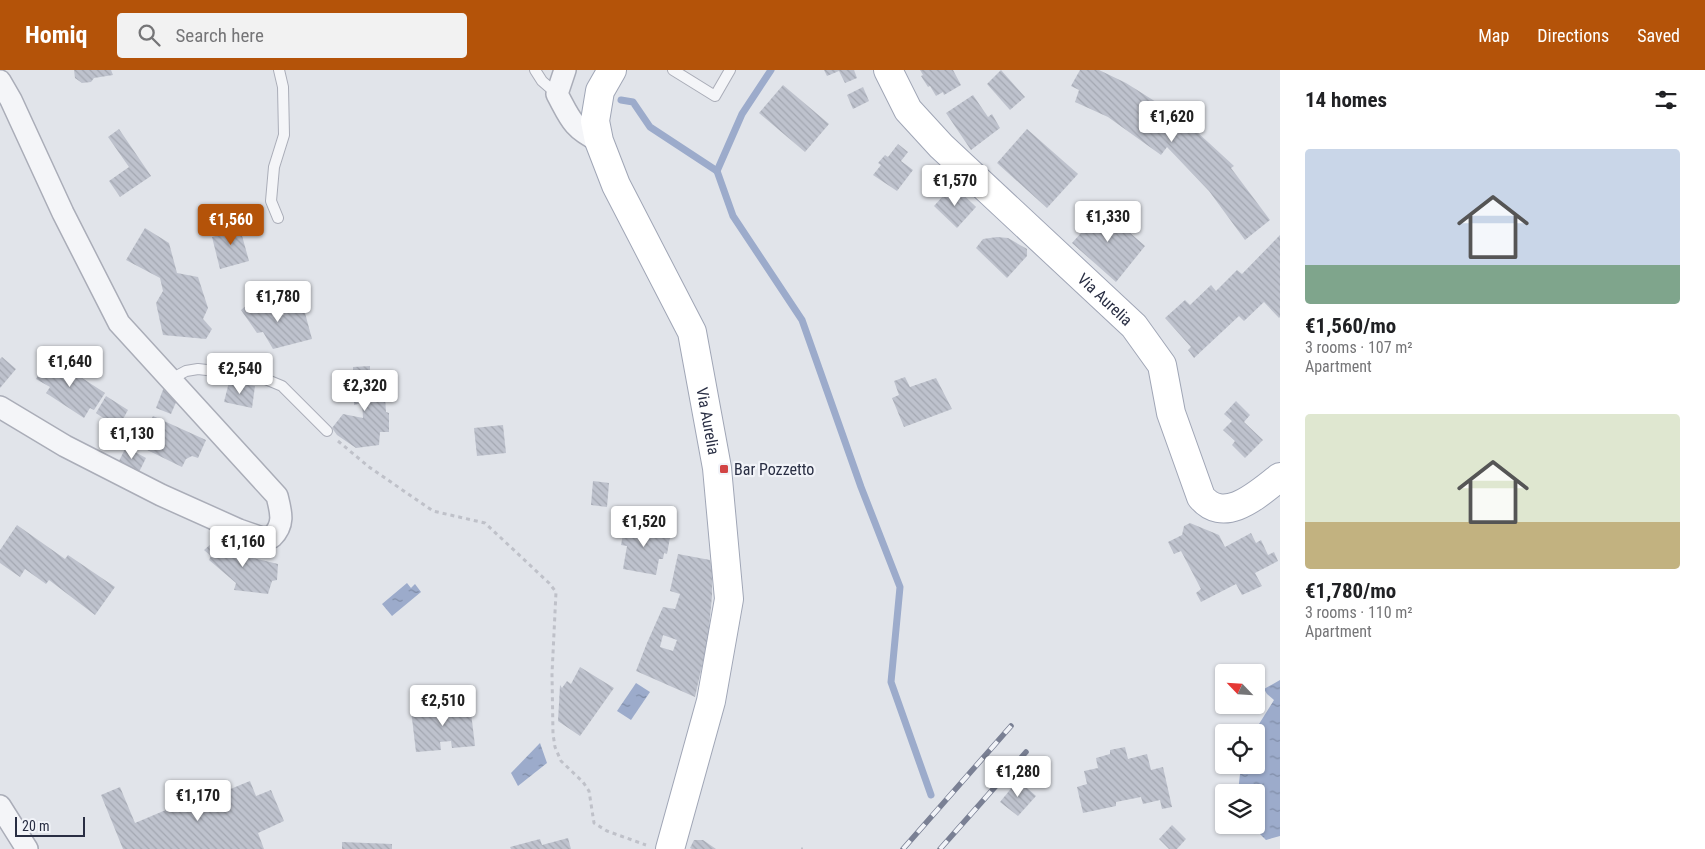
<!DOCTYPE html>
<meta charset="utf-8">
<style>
:root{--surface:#fff;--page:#f2f2f2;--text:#202124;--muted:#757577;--accent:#b45309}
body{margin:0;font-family:"Roboto Condensed",sans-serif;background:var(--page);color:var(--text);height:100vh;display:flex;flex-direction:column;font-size:19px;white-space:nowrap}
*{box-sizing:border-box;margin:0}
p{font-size:16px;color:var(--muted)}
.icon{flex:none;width:28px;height:28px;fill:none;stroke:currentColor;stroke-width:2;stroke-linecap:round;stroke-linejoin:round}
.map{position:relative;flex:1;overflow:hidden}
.sheet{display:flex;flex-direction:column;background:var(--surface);width:425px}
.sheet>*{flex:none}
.needle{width:32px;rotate:295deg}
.controls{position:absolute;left:1215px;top:594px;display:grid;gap:10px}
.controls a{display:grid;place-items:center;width:50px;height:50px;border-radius:5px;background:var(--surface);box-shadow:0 1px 4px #0004;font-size:25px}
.scale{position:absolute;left:15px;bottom:12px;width:70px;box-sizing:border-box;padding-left:5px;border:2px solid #292e43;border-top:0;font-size:14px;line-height:18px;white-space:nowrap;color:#292e43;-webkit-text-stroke:4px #f1f3f8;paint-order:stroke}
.price{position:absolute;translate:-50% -42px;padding:0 11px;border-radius:5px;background:#fff;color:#222;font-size:16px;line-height:32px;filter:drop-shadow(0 1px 2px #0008)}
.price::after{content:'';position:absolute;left:50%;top:30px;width:15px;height:11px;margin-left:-8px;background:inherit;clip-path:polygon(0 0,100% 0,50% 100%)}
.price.selected{background:var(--accent);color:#fff}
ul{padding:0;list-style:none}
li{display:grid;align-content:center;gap:10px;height:265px;padding:0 25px}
li span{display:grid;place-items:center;height:155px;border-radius:5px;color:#555}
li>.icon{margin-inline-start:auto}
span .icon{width:90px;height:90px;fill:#fffc;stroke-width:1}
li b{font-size:21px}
h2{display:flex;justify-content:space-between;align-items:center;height:60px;padding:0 25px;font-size:21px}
header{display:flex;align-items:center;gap:30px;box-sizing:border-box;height:70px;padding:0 25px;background:var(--accent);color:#fff}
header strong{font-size:24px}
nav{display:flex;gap:28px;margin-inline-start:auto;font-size:18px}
.search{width:350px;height:45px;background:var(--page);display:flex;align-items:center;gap:12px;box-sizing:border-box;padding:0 18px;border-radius:5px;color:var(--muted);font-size:19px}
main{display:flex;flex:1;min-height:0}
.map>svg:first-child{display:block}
.water{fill:url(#water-ripples)}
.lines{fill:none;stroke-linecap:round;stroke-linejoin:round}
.stream{stroke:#9cabcb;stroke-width:7}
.building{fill:url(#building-back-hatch);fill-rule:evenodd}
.service-casing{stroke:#aaadb8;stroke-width:12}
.minor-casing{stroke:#aaadb8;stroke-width:24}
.primary-casing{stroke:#a0a6b6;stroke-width:30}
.path{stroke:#bfc1c9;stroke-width:3;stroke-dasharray:4 4;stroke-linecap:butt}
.service{stroke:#f4f5f8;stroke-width:10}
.minor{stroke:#f4f5f8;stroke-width:21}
.primary{stroke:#fff;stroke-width:28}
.rail-casing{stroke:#7a8094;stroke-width:5.5}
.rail{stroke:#f1f3f8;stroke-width:4;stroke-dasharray:11;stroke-linecap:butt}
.poi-dot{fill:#d24444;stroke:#f1f3f8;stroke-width:2}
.labels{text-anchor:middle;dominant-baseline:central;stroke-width:4.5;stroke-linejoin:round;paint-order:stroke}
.street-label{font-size:16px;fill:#292e43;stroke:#f1f3f8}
.poi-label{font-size:16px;fill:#292e43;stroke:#f1f3f8;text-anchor:start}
</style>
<header>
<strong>Homiq</strong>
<div class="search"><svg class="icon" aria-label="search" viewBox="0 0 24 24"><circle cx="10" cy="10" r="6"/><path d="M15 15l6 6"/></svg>Search here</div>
<nav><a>Map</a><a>Directions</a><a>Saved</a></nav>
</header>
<main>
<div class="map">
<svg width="1280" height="779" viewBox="0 0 1280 779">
<defs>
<pattern id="water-ripples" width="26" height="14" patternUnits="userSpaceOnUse" patternTransform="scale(1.25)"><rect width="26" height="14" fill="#9cabcb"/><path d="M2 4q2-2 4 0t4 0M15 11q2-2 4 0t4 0" fill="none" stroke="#7f8ca6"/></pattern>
<pattern id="building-back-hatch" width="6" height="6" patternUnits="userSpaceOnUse" patternTransform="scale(1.25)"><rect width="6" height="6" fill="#bec2cd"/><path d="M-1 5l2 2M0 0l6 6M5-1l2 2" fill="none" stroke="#a3a7b1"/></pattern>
</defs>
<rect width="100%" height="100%" fill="#e1e4ea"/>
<g class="water">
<path d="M407 513 411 518 415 514 421 522 392 546 382 534Z"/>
<path d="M1280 610V766L1266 770 1251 755H1256V722H1238L1241 695H1256V662H1254L1274 630 1267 624 1264 619Z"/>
<path d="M636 613 650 622 631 650 617 641Z"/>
<path d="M540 673 547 693 518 716 511 703Z"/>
</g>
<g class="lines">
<g class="stream">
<path d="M621 30 633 32 650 57 717 101 733 146 802 250 861 417 900 517 891 612 931 725"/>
<path d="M717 101 742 44 771 0"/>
</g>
</g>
<g class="building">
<path d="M74 0H111L113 5 94 8 91 12 82 13 75 8Z"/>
<path d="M824 0H854L857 8 845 13 839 1 827 6Z"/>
<path d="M920 0H953L961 15 944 25 943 22 936 26 930 16 928 17 921 6 923 5Z"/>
<path d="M1001 0 1025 27 1010 40 987 14Z"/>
<path d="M1080 0H1099L1126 13 1183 49 1234 96 1231 98 1270 150 1245 170 1209 121 1167 77 1161 85 1108 47 1075 32 1079 20 1071 16Z"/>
<path d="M783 15 829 54 805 82 759 43Z"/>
<path d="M863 17 869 31 853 39 847 25Z"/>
<path d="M973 25 988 47 992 44 1000 58 971 80 946 43Z"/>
<path d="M119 59 151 106 120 127 109 111 129 97 108 67Z"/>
<path d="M1027 59 1078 104 1047 138 997 93Z"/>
<path d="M898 74 908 82 901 91 913 100 897 121 873 105 881 95 878 93 885 85 888 87Z"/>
<path d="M953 115 976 137 957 158 934 136Z"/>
<path d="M1096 133 1145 176 1116 212 1072 173 1089 154 1083 149Z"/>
<path d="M241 150 244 161 241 162 249 191 220 199 212 167 223 164 220 156Z"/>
<path d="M145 158 169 173 177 203 198 207 208 238 203 249 212 259 206 269 163 265 156 233 163 221 160 208 126 190Z"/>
<path d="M1280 165V247L1279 248 1264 232 1244 251 1239 246 1194 288 1188 280 1191 277 1165 248 1185 230 1190 235 1211 215 1216 221 1237 200 1242 204Z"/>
<path d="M997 167 1008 168 1027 179V186L1007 208 976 178 983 169Z"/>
<path d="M266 225 273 247 284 245 283 238 302 232 312 269 273 279 263 262 257 263 241 240 248 234 247 230Z"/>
<path d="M2 287 16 299 0 318V289Z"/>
<path d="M50 287 105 323 94 340 90 338 84 348 46 323 50 317 36 309Z"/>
<path d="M370 296V311L384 312 386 342 389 343V362H380L379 375 356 378 337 365 332 358 343 344 363 348 362 333 354 335 353 297Z"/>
<path d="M905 307 910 317 936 308 952 339 904 357 892 328 899 325 894 311Z"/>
<path d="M229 312 255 316 252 338 224 332Z"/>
<path d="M164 317 177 330 171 344 156 338Z"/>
<path d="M106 326 128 340 118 358 96 343Z"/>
<path d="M1236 331 1250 345 1244 352 1263 370 1245 388 1232 375 1235 371 1223 360 1232 351 1224 344Z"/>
<path d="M153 346 206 370 198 388 192 386 186 389 182 397 139 376Z"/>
<path d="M503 355 506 383 477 386 474 358Z"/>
<path d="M126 377 146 388 138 404 118 393Z"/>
<path d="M593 411 609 413 607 437 591 435Z"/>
<path d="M1190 453 1219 465 1225 477 1251 463 1256 473 1261 470 1268 485 1274 482 1278 491 1255 503 1262 516 1242 525 1236 514 1201 532 1196 523 1201 519 1181 481 1174 484 1168 472 1182 465 1184 456Z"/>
<path d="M625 454 671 462 667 484 664 483 663 489H659L656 505 623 499 627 476 621 475Z"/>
<path d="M17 455 65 489 68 485 115 517 95 545 49 510 46 514 25 499 20 507 0 493V480Z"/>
<path d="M219 467 244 486 278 494 277 510 272 511 268 524 234 520 236 513 209 490 211 486 204 480Z"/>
<path d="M678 484 710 490 712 500V526L708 569 695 627 636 601 647 573 663 537 675 539 680 524 670 521ZM663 565 677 570 673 581 660 577Z"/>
<path d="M580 597 614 618 580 666 558 651 560 615 562 618 567 611 571 614Z"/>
<path d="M470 634 475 676 452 678 451 671 440 672 441 680 416 682 411 640Z"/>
<path d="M1125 677 1128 689 1147 684 1151 700 1163 697 1172 737 1162 739 1160 730 1143 734 1141 727 1116 732V736L1083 743 1077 717 1087 714 1084 701 1098 698 1096 688 1110 684V680Z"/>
<path d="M1018 710 1036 726 1018 746 1000 732Z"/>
<path d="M250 711 256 726 271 720 284 751 258 763 264 779H123L101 725 120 717 135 753 199 726 201 731Z"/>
<path d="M1172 755 1186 769 1177 779H1169L1159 769Z"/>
<path d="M568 768 571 779H511L510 777 540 769 542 775Z"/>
<path d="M694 770H703L716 779H692L690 778Z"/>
<path d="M342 772 392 774V779H342Z"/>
</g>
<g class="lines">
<g class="service-casing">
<g id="service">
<path d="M535 0 542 11 557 24"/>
<path d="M673 0 715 26 730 0"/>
<path d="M278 148 271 131 274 97 284 65 283 17 279 0"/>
<path d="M171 309 186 301 198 299 258 306 282 316 327 361"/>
</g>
</g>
<g class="minor-casing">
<g id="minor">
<path d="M565 0 557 24C570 48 572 58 599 71"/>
<path d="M0 11 11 30 63 143 119 253 277 426C281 442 285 454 272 467L262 468 239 460 161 425 65 376 0 337"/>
<path d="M0 736 27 779"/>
</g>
</g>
<g class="primary-casing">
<g id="primary">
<path id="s1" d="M612 0 600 21 595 51 599 71 616 115 692 262 717 398 729 529 711 631 670 779"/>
<path id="s2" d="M888 0 908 40 941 76 1134 256 1162 295 1171 343 1201 427C1225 456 1259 423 1280 407"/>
</g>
</g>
<g class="path">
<path d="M338 371 369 397 433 441 485 453 549 513 556 522 552 604 553 664 555 677 561 691 583 712 589 721 594 753 607 761 646 775"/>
<path d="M801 779H803"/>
</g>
<use href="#service" class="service"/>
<use href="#minor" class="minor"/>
<use href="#primary" class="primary"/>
<g class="rail-casing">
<g id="rail">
<path d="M903 779 1011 656"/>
<path d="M940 779 1026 682"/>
</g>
</g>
<use href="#rail" class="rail"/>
</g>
<rect class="poi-dot" x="719" y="394" width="10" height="10" rx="2.5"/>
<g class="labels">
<g class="street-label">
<text stroke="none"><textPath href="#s2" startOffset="318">Via Aurelia</textPath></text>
<text stroke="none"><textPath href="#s1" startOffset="378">Via Aurelia</textPath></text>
</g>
<g class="poi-label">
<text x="734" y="399">Bar Pozzetto</text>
</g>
</g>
</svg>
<div class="controls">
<a><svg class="needle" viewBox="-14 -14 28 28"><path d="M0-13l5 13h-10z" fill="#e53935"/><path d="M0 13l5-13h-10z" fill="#757577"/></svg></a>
<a><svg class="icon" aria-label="locate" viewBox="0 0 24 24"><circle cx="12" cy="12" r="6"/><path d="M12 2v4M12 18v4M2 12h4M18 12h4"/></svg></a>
<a><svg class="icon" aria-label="layers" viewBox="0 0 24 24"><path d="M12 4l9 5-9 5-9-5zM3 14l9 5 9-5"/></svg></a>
</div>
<div class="scale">20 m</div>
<b class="price" style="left:1172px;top:73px">€1,620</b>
<b class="price" style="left:955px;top:137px">€1,570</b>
<b class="price" style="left:1108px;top:173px">€1,330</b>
<b class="price selected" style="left:231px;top:176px">€1,560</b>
<b class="price" style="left:278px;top:253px">€1,780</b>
<b class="price" style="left:70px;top:318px">€1,640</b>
<b class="price" style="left:240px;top:325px">€2,540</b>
<b class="price" style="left:365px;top:342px">€2,320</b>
<b class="price" style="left:132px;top:390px">€1,130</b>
<b class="price" style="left:644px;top:478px">€1,520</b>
<b class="price" style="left:243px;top:498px">€1,160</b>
<b class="price" style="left:443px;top:657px">€2,510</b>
<b class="price" style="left:1018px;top:728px">€1,280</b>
<b class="price" style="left:198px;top:752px">€1,170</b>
</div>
<section class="sheet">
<h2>14 homes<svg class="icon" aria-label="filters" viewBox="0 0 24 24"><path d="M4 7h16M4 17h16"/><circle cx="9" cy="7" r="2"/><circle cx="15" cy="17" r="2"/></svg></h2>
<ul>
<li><span style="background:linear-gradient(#c9d6e8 75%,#7fa58c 0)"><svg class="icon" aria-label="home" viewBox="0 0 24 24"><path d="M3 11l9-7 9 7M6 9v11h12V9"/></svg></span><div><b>€1,560/mo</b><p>3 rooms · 107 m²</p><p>Apartment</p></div></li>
<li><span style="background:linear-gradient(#dfe7d0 70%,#c2b280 0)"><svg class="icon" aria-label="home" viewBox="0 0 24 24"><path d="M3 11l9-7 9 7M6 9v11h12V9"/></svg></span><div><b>€1,780/mo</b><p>3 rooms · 110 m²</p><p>Apartment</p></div></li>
</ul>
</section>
</main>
